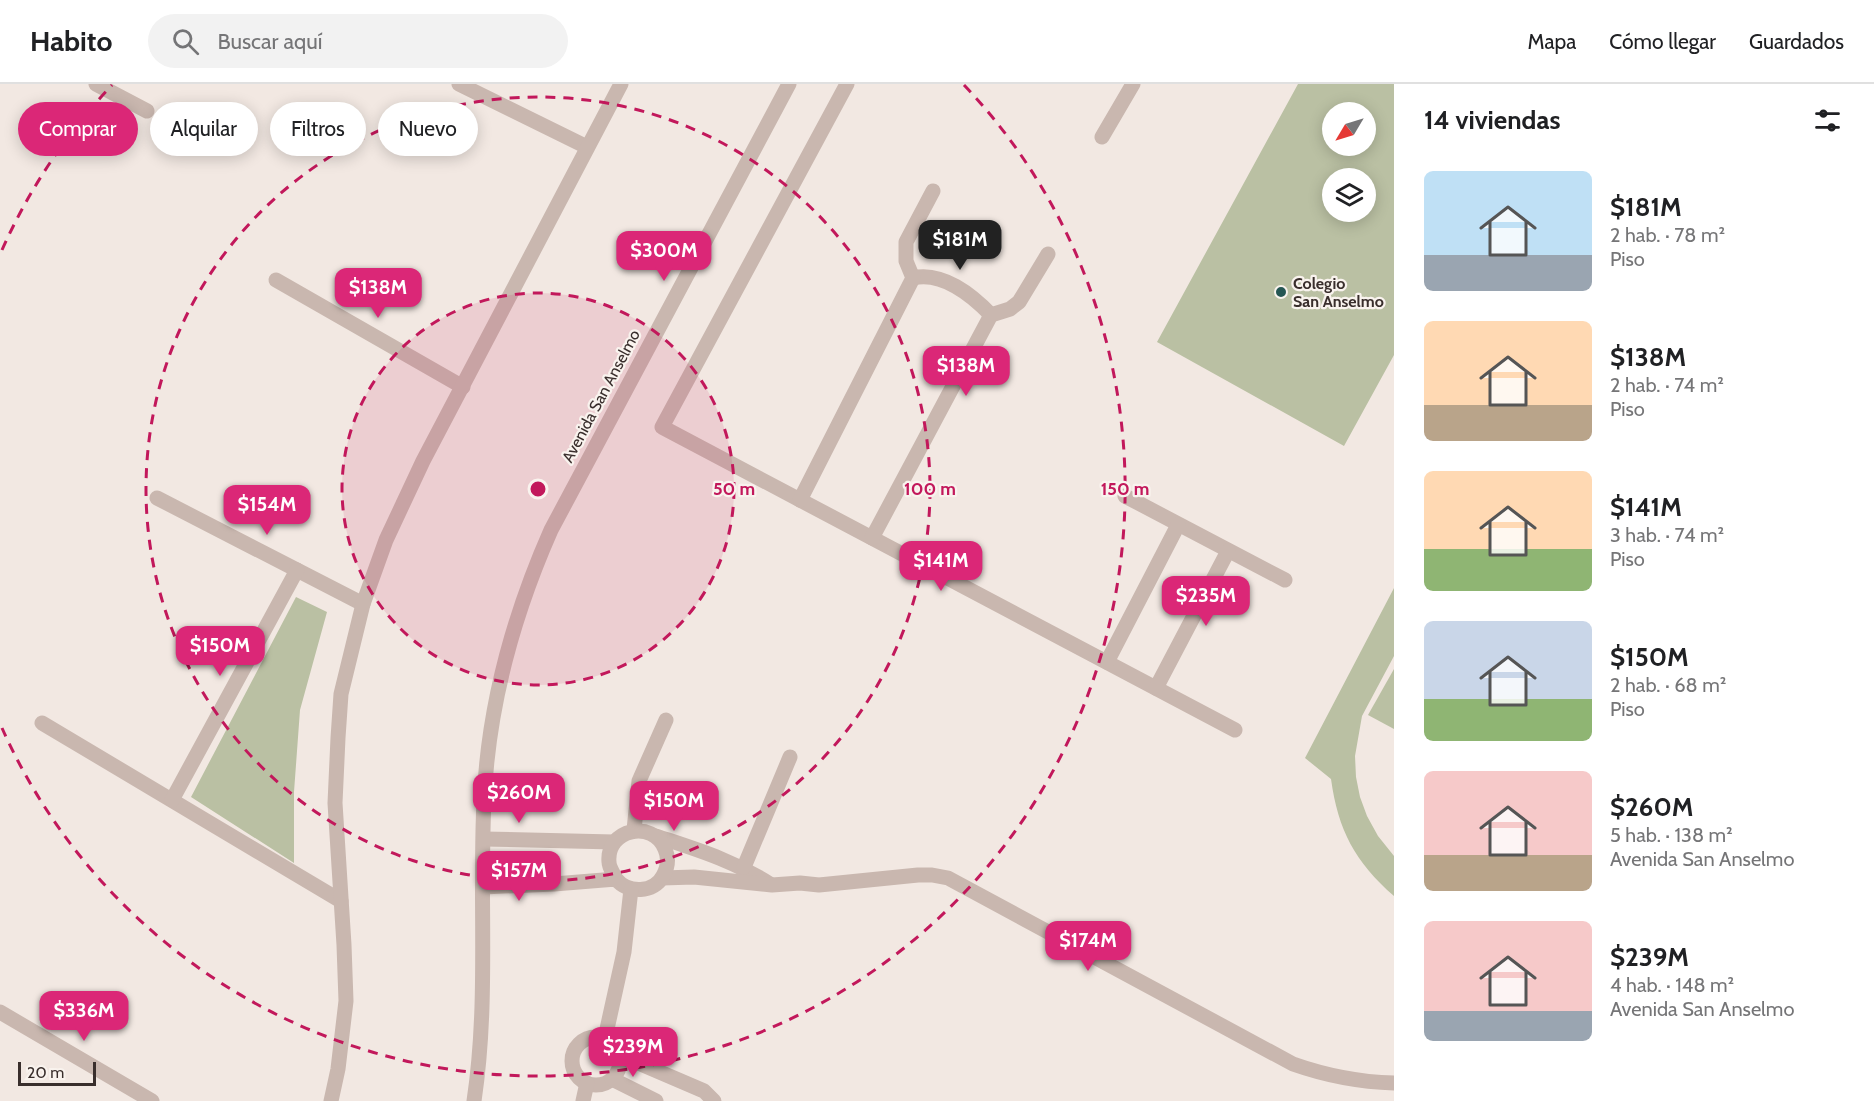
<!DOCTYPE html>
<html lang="es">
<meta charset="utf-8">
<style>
:root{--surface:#fff;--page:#f2f2f2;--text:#202124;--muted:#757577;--line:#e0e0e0;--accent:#db2777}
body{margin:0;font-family:Cabin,sans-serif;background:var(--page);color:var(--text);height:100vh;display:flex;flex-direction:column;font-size:22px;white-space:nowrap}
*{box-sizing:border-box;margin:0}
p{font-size:20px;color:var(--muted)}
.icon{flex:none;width:33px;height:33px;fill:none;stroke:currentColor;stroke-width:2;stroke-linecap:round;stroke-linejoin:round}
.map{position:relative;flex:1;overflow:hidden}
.details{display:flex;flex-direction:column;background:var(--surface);width:480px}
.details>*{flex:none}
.top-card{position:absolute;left:18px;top:18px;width:570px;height:54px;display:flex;gap:12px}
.needle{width:39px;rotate:232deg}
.tools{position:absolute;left:1322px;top:18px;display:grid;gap:12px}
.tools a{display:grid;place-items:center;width:54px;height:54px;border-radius:50%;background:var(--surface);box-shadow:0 3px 15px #0003;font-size:30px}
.scale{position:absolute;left:18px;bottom:15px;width:78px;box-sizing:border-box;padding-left:6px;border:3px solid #392e2c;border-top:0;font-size:16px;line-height:21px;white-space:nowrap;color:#392e2c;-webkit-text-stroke:4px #f9f3ee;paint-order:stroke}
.price{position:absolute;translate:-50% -51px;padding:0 14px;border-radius:12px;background:var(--accent);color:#fff;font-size:20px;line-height:39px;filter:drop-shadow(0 2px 3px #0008)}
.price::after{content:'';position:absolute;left:50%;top:36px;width:18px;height:14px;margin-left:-9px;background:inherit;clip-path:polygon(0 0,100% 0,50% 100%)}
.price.current{background:#222;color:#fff}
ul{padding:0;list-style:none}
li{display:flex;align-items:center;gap:18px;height:150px;padding:0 30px}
li span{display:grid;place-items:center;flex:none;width:168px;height:120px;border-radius:9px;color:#555}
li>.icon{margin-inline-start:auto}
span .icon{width:72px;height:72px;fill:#fffc;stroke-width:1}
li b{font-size:26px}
h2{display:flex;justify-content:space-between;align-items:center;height:72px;padding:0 30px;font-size:26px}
.tag{padding:0 21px;border-radius:27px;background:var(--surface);box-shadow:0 3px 15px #0003;font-size:21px;line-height:54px}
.tag.current{background:var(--accent);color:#fff}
header{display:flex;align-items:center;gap:36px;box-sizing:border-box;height:84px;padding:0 30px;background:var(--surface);border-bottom:2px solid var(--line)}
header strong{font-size:28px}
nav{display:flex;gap:33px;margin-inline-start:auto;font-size:21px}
.search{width:420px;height:54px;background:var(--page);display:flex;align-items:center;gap:15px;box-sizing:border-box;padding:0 21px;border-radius:33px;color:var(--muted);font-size:22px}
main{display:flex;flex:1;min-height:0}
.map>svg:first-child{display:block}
.green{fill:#bac0a3;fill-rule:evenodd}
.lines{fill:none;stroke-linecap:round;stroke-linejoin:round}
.street{stroke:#c9b7af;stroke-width:15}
.ring{fill:none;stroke:#c2185b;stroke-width:3;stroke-dasharray:10 8}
.poi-dot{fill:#255653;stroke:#f9f3ee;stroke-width:2}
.labels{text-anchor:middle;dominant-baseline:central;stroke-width:4.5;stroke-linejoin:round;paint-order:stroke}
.poi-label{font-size:16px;font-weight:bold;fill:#392e2c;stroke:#f9f3ee;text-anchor:start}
.street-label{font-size:16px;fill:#392e2c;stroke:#f9f3ee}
.centre{fill:#c2185b;stroke:#f9f3ee;stroke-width:3}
.ring-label{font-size:18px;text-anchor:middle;font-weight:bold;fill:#c2185b;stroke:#f9f3ee;stroke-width:4.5;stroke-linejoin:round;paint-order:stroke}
</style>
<header>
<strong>Habito</strong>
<div class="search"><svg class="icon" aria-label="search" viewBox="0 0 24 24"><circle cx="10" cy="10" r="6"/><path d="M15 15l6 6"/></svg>Buscar aquí</div>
<nav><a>Mapa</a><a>Cómo llegar</a><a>Guardados</a></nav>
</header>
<main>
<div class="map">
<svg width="1394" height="1017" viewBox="0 0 1394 1017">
<rect width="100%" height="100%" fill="#f2e8e2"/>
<g class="green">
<path d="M1298 0H1394V271L1344 362 1157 258ZM1365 28V62H1332V28ZM1365 94V128H1332V94Z"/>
<path d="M1394 504V572L1362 632 1355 672 1356 693 1360 713 1367 732 1378 752 1394 772V812C1355 778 1338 746 1331 695L1305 674Z"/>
<path d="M296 513 327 528 300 626 294 708V779L191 713Z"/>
<path d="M1394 585V645L1368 631Z"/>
</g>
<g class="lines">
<g class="street">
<path d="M96 0 147 27"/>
<path d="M459 0 587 63"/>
<path d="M847 0 662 343 1235 646"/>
<path d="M1102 53 1133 0"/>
<path d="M913 194C942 187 972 211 991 231"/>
<path d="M276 196 463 303"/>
<path d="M1125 412 1285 496"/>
<path d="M157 414 363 520"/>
<path d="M800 416 913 194 906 177V158L933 107"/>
<path d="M872 454 991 231 1010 225 1019 218 1048 170"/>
<path d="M1107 578 1178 441"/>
<path d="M1156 604 1228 467"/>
<path d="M42 639 341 817"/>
<path d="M172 716 297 486"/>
<path d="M634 746 639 697 666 636"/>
<path d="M656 752C698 766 732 776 770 800"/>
<path d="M484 755 614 758"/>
<path d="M744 783 790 673"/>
<path d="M662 794 694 793 772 801 800 799 819 801 918 791H932L948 794 1293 980C1327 992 1358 998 1394 999"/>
<path d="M483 803 554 800 616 795C628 810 654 809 663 792 668 783 669 774 665 765 653 735 606 745 609 778 609 784 614 790 616 795"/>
<path d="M0 928 152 1017"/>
<circle cx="596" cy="977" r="24"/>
<path d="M605 954 624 868 631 805"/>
<path d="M620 971 704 1007 714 1017"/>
<path d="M612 995 656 1017"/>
<path d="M331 1017 338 985 346 917 344 861 335 719 338 654 341 610 363 520 386 456 423 377 621 0"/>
<path d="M474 1017C489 917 479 818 484 717 488 622 513 532 551 446L789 0"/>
<path d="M583 1017 587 999"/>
</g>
</g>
<circle cx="538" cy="405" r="196" fill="#c2185b" fill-opacity=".12"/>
<g class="ring">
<circle cx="538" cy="405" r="196"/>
<circle cx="538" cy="405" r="392"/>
<path d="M2 166A587 587 0 0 1 112 1M964 1A587 587 0 1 1 2 644"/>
</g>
<circle class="poi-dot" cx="1281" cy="208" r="6"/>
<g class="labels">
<g class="poi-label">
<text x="1293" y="199">Colegio<tspan x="1293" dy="18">San Anselmo</tspan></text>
</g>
<g class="street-label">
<text transform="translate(601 312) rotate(-62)">Avenida San Anselmo</text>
</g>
</g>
<circle cx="538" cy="405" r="9" class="centre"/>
<g class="ring-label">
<text x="734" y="411">50 m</text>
<text x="930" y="411">100 m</text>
<text x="1125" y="411">150 m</text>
</g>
</svg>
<div class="tools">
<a><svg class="needle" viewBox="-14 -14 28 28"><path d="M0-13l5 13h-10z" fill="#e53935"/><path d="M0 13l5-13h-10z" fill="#757577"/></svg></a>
<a><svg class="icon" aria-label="layers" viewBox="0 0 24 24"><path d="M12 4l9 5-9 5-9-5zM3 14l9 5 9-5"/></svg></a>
</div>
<div class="scale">20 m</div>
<b class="price current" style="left:960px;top:187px">$181M</b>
<b class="price" style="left:664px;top:198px">$300M</b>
<b class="price" style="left:378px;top:235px">$138M</b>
<b class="price" style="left:966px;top:313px">$138M</b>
<b class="price" style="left:267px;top:452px">$154M</b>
<b class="price" style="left:941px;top:508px">$141M</b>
<b class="price" style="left:1206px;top:543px">$235M</b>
<b class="price" style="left:220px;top:593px">$150M</b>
<b class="price" style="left:519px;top:740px">$260M</b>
<b class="price" style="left:674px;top:748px">$150M</b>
<b class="price" style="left:519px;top:818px">$157M</b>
<b class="price" style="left:1088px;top:888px">$174M</b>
<b class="price" style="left:84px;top:958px">$336M</b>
<b class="price" style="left:633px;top:994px">$239M</b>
<div class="top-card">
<a class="tag current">Comprar</a>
<a class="tag">Alquilar</a>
<a class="tag">Filtros</a>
<a class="tag">Nuevo</a>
</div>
</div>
<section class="details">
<h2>14 viviendas<svg class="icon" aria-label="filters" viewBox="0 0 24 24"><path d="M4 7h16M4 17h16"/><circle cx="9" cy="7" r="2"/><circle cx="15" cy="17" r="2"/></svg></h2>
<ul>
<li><span style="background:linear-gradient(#bfe0f5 70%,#9aa5b1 0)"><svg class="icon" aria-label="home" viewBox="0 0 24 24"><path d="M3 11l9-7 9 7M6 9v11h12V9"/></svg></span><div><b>$181M</b><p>2 hab. · 78 m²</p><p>Piso</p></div></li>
<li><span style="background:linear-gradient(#ffd9b3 70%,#b9a48a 0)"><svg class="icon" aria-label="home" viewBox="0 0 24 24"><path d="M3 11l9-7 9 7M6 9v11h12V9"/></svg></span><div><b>$138M</b><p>2 hab. · 74 m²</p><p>Piso</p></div></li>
<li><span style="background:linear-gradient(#ffd9b3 65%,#8fb573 0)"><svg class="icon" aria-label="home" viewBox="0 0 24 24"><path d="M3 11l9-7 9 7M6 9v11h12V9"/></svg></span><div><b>$141M</b><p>3 hab. · 74 m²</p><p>Piso</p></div></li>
<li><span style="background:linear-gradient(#c9d6e8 65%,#8fb573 0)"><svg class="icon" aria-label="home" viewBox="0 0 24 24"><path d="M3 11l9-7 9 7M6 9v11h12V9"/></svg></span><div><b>$150M</b><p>2 hab. · 68 m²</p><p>Piso</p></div></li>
<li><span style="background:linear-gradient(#f6c9c9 70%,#b9a48a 0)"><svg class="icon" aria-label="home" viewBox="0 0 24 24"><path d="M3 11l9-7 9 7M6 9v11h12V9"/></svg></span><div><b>$260M</b><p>5 hab. · 138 m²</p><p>Avenida San Anselmo</p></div></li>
<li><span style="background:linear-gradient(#f6c9c9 75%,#9aa5b1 0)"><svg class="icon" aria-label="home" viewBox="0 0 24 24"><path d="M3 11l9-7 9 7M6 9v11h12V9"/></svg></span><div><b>$239M</b><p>4 hab. · 148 m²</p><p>Avenida San Anselmo</p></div></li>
</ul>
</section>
</main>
